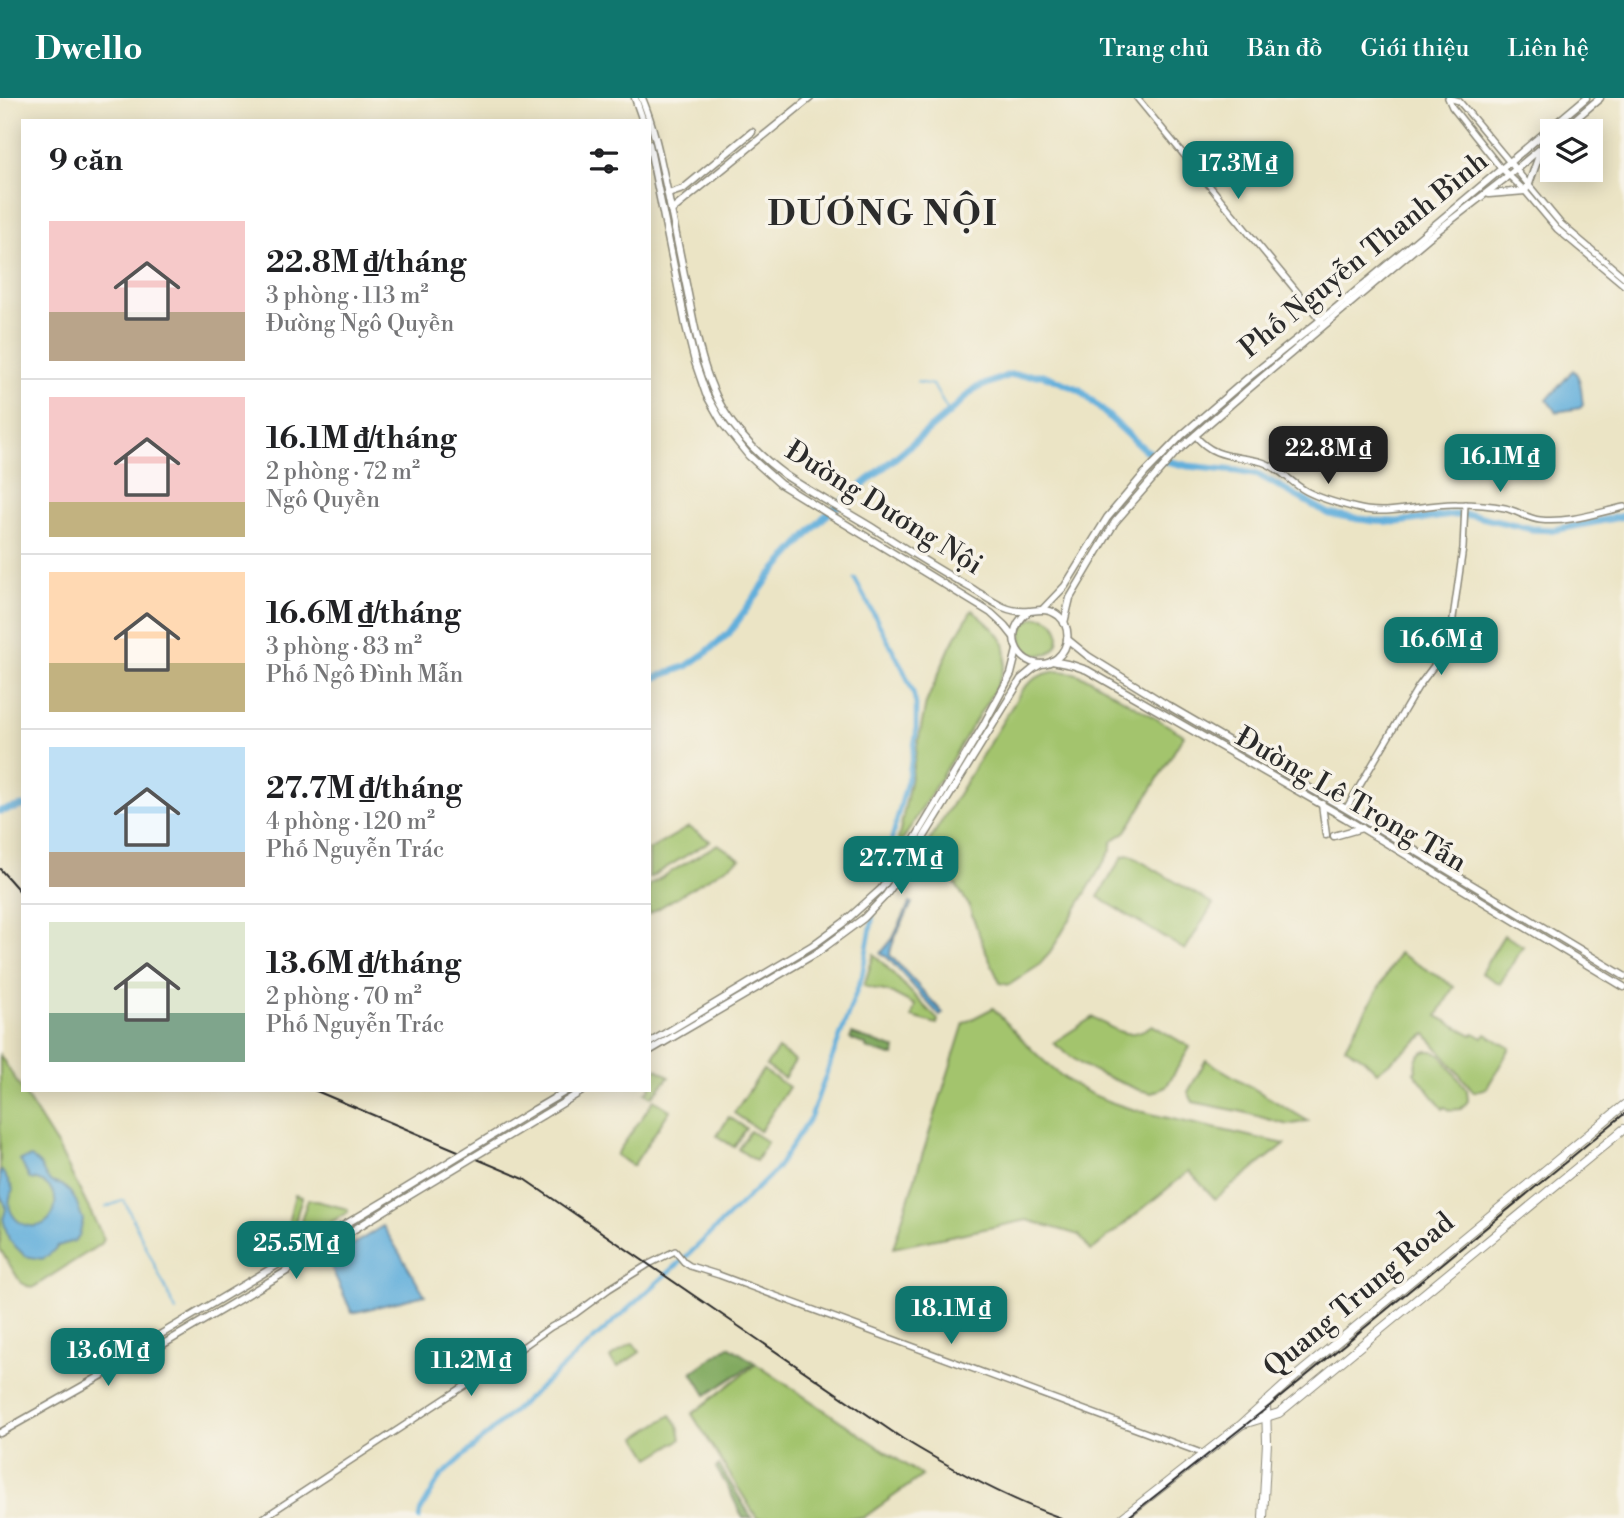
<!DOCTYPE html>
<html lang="vi">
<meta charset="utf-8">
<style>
:root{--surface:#fff;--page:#f2f2f2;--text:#202124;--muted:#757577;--line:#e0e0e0;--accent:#0f766e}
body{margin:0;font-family:"Libre Bodoni",serif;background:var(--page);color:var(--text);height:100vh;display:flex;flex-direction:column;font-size:26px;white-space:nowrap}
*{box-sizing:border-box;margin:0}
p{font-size:23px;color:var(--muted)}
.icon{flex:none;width:38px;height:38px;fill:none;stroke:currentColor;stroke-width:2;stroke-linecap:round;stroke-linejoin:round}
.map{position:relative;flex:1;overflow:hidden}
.details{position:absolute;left:21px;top:21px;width:630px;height:973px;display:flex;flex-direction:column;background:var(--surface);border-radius:0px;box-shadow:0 4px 18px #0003}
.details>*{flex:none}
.controls{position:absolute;left:1540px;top:21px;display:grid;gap:14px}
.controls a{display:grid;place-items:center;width:63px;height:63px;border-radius:0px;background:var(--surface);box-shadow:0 4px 18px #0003;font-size:35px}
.price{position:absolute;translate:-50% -60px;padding:0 16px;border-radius:14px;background:var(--accent);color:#fff;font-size:23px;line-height:46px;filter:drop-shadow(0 2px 4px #0008)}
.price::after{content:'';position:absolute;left:50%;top:42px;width:21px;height:16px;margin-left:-10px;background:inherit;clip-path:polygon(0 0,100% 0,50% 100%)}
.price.selected{background:#222;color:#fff}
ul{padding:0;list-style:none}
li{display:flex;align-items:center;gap:21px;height:175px;padding:0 28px}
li+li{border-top:2px solid var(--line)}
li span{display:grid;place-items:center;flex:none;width:196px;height:140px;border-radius:0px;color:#555}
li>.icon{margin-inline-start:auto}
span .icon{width:84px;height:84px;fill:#fffc;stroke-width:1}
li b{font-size:30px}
h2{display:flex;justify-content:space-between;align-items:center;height:84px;padding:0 28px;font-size:30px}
header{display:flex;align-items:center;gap:42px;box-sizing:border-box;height:98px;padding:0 35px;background:var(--accent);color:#fff}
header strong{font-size:33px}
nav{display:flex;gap:38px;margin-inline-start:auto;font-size:24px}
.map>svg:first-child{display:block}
.green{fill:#a3c46d;stroke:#67784c;stroke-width:2}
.forest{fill:#82aa60;stroke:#566a46;stroke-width:2}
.water{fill:#62afdb;stroke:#466d83;stroke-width:2}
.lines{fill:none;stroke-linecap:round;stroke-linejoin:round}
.stream{stroke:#62afdb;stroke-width:2}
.canal{stroke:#62afdb;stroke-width:4.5}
.river{stroke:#62afdb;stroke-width:7}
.minor-casing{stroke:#8b8878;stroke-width:8}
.major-casing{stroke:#8b8878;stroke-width:9}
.highway-casing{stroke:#8b8878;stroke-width:10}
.minor{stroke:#fff;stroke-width:5}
.major{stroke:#fff;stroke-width:6}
.highway{stroke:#fff;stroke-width:8}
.rail{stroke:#2b2b2b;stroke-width:2}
.major-bridge-casing{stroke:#8b8878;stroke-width:9;stroke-linecap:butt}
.major-bridge{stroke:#fff;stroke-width:6}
.labels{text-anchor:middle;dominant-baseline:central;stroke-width:7;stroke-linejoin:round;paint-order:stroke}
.street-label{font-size:28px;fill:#2b2b2b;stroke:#f7f3e8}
.district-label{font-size:35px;font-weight:bold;letter-spacing:2px;fill:#2b2b2b;stroke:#f7f3e8}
</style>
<header>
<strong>Dwello</strong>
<nav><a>Trang chủ</a><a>Bản đồ</a><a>Giới thiệu</a><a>Liên hệ</a></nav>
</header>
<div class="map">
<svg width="1624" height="1420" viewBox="0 0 1624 1420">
<rect width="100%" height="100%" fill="#f7f3e8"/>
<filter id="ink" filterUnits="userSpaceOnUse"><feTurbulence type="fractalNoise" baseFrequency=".0143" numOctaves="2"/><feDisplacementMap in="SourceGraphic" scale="14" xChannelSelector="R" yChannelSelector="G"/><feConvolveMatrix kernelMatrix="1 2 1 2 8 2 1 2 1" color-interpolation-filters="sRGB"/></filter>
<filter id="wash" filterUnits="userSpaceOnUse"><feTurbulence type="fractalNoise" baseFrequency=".00686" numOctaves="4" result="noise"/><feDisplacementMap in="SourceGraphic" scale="28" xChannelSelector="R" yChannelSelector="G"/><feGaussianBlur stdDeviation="1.57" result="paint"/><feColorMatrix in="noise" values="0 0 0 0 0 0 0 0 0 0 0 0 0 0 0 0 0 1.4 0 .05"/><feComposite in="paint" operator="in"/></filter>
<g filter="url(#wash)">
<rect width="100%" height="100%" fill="#ebe4c5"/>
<g class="green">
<path d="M972 512C1004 539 1016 547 996 589L896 753 926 605 951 547Z"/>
<circle cx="1040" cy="538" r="19"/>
<path d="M1060 573 1074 575 1087 580 1184 637 1132 724C1130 727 1128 730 1126 733 1119 740 1109 740 1111 752L1050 855 1038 868 1009 887 1000 885 985 852 968 806 956 787 930 762 927 747 1022 592C1033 580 1044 574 1060 573Z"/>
<path d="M689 729 710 743 649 780V752Z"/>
<path d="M718 746 740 761 649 816V787Z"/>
<path d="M1130 757 1213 806 1185 852 1098 799 1123 758Z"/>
<path d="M1504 837 1523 848 1500 886 1481 875Z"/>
<path d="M1399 855 1454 888 1437 918 1472 937 1474 935 1483 940 1486 936 1510 950 1487 990 1474 994 1426 936 1377 974 1363 960 1345 949Z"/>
<path d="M874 856 938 922 937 926 912 919 915 907 892 895 864 888Z"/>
<path d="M993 910C1017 936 1041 964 1070 984 1105 1007 1146 1015 1186 1024 1219 1031 1252 1039 1285 1046L1215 1101 1189 1073 1091 1153 1079 1137 1027 1122 893 1150 964 925Z"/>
<path d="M1093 919C1114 932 1129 944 1152 927L1190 949 1166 989 1152 995 1139 992 1098 975 1082 967 1053 945Z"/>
<path d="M778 951 795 963 784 980 766 968Z"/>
<path d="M1427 953H1433L1441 958 1467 992 1468 1003 1461 1011 1450 1012 1445 1009 1443 1011 1414 974 1416 973C1414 963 1418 956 1427 953Z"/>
<path d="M0 957 58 1049 104 1141 102 1145 32 1190 21 1185 0 1151Z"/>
<path d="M1206 962 1308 1023 1288 1027 1243 1014 1193 1004 1188 994Z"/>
<path d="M649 970 657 971 669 979 652 999 645 995 649 992 652 985 649 983Z"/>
<path d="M763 972 789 989 760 1033 734 1015Z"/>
<path d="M654 1002 670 1012 633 1068 616 1057Z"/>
<path d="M729 1019 746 1030 734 1049 717 1038Z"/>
<path d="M750 1033 767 1044 756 1063 738 1051Z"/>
<path d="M295 1097 302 1099C298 1115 291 1128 298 1143L294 1146C285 1126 290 1117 295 1097Z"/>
<path d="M308 1101 348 1111V1114L304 1140C295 1129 305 1113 308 1101Z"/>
<path d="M633 1245 640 1254 618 1269 616 1268 610 1261 612 1258Z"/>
<path d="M756 1266 922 1378 863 1420H757L692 1316Z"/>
<path d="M671 1317 678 1327 681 1341 650 1360 637 1339Z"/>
</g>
<g class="forest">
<path d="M852 936 896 951 894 958 892 957 891 958 866 950V947L850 941Z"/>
<path d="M729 1248 755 1265 706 1297 692 1274Z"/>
<path d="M719 1367 752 1420H743L726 1386 716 1370Z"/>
</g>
<g class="water">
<path d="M1573 272C1582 279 1581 296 1583 307L1580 310 1556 314 1547 302Z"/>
<path d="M910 804 912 805C906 819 890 844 890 857L943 915 940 918 888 860 881 855 893 840Z"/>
<path d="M31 1059 40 1067 47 1080 51 1084 62 1087 70 1094 76 1103 83 1122 79 1138 74 1143 58 1148 48 1158 42 1161 25 1158 9 1142 3 1121 6 1111 5 1106 0 1097V1074L2 1073 13 1091C9 1100 7 1109 13 1117 16 1122 20 1125 25 1127 58 1137 70 1084 30 1081L20 1062Z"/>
<path d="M383 1128 425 1197 352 1215 328 1162Z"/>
</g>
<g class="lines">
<g class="stream">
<path d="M917 284 933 287 949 315"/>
<path d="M106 1109 124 1102 176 1213"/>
</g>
<g class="canal">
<path d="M855 481 903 571 913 594 916 607V636L909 674 884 771"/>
<path d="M419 1420 420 1414 441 1378 686 1159 776 1072 811 1018 862 878 873 818"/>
</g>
<g class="river">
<path d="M649 582 687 568 707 554 729 535 770 478 823 420 949 315 974 291 1009 277H1043L1080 292 1144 351 1163 362 1188 368 1237 373 1259 377 1329 416 1374 423 1397 424 1452 417H1473L1532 431 1554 432 1624 418"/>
<path d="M0 713 23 708"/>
</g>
</g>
</g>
<g filter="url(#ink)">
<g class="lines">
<g class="minor-casing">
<g id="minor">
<path d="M1137 0 1322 224"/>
<path d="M1448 0 1452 9 1499 68 1525 93 1557 131 1624 187"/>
<path d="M1449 0 1459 3 1561 126 1624 179"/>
<path d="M1195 337C1213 361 1236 357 1262 364 1279 369 1291 385 1306 393 1321 401 1340 406 1356 410 1389 419 1424 405 1457 406 1473 406 1490 407 1505 410 1517 413 1529 421 1540 422 1569 425 1596 415 1624 409"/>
<path d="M1346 711 1418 589 1436 565 1449 550 1453 539V520L1463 450 1465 406"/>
<path d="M263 1420 507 1260 551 1229 575 1216 609 1191 649 1166 675 1153 684 1164 690 1168 719 1177 1204 1356"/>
</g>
</g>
<g class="major-casing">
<g id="major">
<path d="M635 0 643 23"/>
<path d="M642 0C655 32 661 64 668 97 675 132 682 166 689 201 697 243 706 290 732 325 746 344 766 363 785 377 813 396 847 414 876 432 907 452 938 472 971 490 981 496 992 504 1003 509 1010 512 1021 514 1029 513 1040 512 1049 510 1059 518 1071 529 1070 549 1057 560 1030 581 994 541 1028 514"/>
<path d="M1561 33 1600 0"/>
<path d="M649 46 686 228 695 264 706 296 723 326 749 358 780 386 991 515 1005 528 1013 538"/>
<path d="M668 96 683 91 752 34"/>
<path d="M1489 96 1525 93 1529 86 1541 52"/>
<path d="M671 113 810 0"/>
<path d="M1043 511 1065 488 1107 420 1118 407 1145 375 1182 337 1248 280 1337 209 1586 0"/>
<path d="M1064 525 1070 500 1115 424 1176 354 1246 293 1428 140 1503 82 1552 41"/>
<path d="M1067 541 1088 558 1167 607 1346 711 1624 878"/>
<path d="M1052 563 1072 567 1087 572 1345 720 1624 889"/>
<path d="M1322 706 1326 737"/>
<path d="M1334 738 1362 730"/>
<path d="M649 945 813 847 843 825 881 791 903 761 983 628 1011 576 1017 552"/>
<path d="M649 953 818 854 864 820 886 797 903 773 1021 581 1033 571 1041 566"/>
<path d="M534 1012 568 992"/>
<path d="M543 1017 584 992"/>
<path d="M122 1266 127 1257 131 1254 393 1098"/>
<path d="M0 1335 122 1266 133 1264 277 1179 402 1102"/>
</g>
</g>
<g class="highway-casing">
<g id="highway">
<path d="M1243 1326 1279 1315 1624 1031"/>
<path d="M1122 1420 1241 1327 1284 1288 1624 1007"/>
<path d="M1263 1420 1267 1344 1266 1304"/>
</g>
</g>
<use href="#minor" class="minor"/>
<use href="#major" class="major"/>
<use href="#highway" class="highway"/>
<g class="rail">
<path d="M0 771 23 797"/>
<path d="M314 992 524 1081 903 1341C954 1372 1005 1400 1061 1420"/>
<path d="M1127 1420 1272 1306 1624 1016"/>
</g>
<g class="major-bridge-casing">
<g id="major-bridge">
<path d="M393 1098 534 1012"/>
<path d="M402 1102 543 1017"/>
</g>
</g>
<use href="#major-bridge" class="major-bridge"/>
</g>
</g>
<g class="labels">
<g class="street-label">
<text transform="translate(1364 157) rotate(-39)">Phố Nguyễn Thanh Bình</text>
<text transform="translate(884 410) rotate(32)">Đường Dương Nội</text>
<text transform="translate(1351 702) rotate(30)">Đường Lê Trọng Tấn</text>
<text transform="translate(1359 1197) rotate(-40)">Quang Trung Road</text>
</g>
<g class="district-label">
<text x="883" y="116">DƯƠNG NỘI</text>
</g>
</g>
</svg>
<div class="controls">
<a><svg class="icon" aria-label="layers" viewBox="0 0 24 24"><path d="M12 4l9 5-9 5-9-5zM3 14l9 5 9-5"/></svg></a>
</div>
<b class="price" style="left:1238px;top:103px">17.3M ₫</b>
<b class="price selected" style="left:1328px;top:388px">22.8M ₫</b>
<b class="price" style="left:1500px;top:396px">16.1M ₫</b>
<b class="price" style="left:1441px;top:579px">16.6M ₫</b>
<b class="price" style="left:901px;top:798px">27.7M ₫</b>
<b class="price" style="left:296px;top:1183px">25.5M ₫</b>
<b class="price" style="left:951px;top:1248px">18.1M ₫</b>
<b class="price" style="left:108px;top:1290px">13.6M ₫</b>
<b class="price" style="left:471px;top:1300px">11.2M ₫</b>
<section class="details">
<h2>9 căn<svg class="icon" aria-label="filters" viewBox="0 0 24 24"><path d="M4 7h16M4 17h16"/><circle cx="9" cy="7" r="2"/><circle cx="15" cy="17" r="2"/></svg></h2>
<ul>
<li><span style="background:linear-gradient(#f6c9c9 65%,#b9a48a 0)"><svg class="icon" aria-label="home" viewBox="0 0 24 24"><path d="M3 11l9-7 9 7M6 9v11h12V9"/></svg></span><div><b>22.8M ₫/tháng</b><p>3 phòng · 113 m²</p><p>Đường Ngô Quyền</p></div></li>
<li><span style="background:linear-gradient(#f6c9c9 75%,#c2b280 0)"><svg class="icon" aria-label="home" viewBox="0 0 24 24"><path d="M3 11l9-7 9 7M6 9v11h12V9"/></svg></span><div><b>16.1M ₫/tháng</b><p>2 phòng · 72 m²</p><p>Ngô Quyền</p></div></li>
<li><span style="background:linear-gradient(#ffd9b3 65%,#c2b280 0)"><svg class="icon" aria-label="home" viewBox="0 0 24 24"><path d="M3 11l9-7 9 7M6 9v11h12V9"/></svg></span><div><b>16.6M ₫/tháng</b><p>3 phòng · 83 m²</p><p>Phố Ngô Đình Mẫn</p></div></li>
<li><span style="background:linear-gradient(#bfe0f5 75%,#b9a48a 0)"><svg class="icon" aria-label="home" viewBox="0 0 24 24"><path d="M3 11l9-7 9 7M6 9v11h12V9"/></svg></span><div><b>27.7M ₫/tháng</b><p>4 phòng · 120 m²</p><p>Phố Nguyễn Trác</p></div></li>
<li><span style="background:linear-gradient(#dfe7d0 65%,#7fa58c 0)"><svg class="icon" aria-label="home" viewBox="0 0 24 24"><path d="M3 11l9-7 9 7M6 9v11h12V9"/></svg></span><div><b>13.6M ₫/tháng</b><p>2 phòng · 70 m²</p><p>Phố Nguyễn Trác</p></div></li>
</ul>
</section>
</div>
